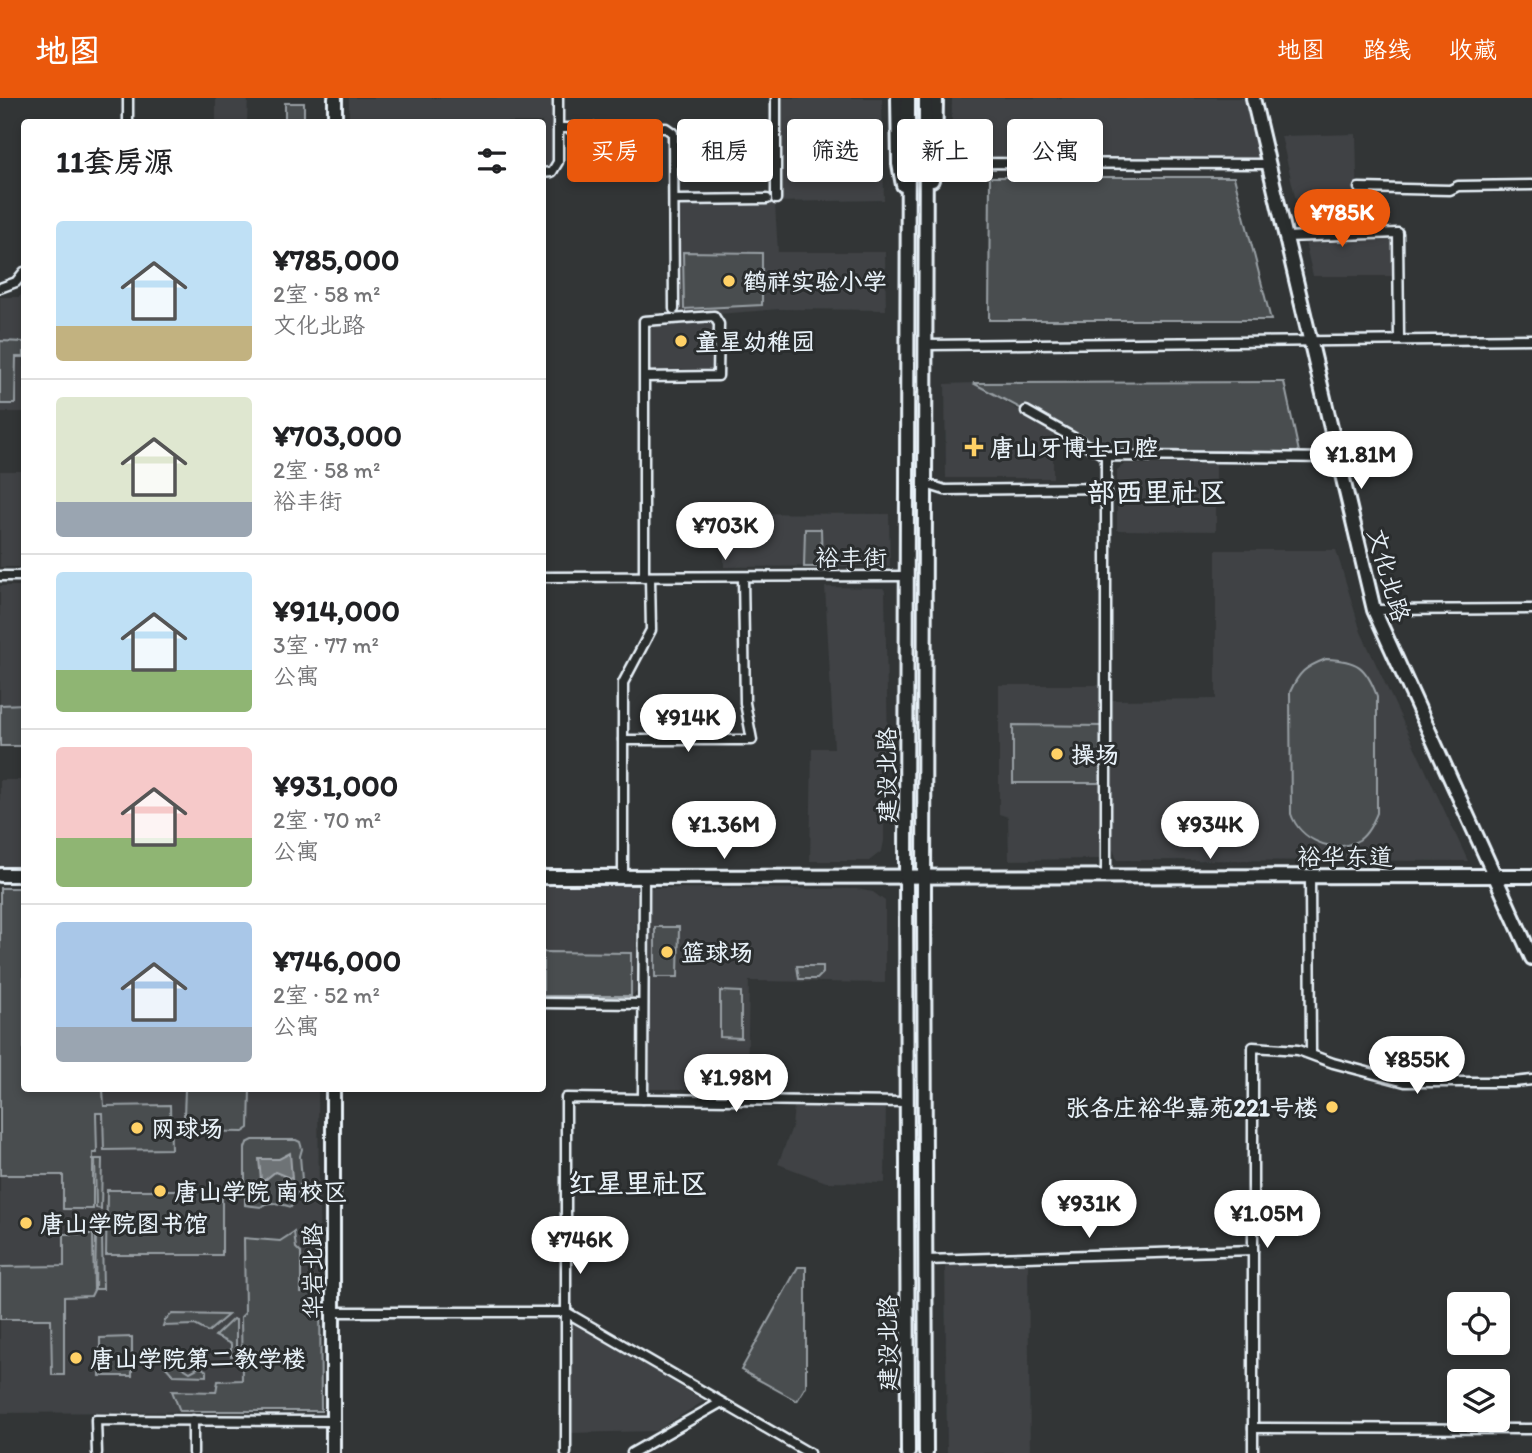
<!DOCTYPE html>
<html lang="zh">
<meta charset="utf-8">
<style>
:root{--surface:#fff;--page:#f6f6f6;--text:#202124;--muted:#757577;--line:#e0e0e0;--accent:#ea580c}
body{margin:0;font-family:Itim,"LXGW WenKai TC",sans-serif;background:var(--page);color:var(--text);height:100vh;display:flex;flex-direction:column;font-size:26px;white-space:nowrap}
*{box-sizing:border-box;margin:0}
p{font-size:23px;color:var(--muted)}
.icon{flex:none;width:38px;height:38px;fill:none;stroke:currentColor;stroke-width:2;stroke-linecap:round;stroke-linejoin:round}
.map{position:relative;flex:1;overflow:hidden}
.sheet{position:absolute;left:21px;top:21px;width:525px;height:973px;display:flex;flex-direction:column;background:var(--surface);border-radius:7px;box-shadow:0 4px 10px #0003}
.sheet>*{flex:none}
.banner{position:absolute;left:567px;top:21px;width:665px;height:63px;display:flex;gap:14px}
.controls{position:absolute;left:1447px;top:1194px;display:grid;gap:14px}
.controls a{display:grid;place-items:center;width:63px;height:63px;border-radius:7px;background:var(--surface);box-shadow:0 4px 10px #0003;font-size:35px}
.price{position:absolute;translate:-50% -60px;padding:0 16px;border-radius:24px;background:#fff;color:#222;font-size:23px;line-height:46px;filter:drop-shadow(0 2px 4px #0008)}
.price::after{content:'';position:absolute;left:50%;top:42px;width:21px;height:16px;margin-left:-10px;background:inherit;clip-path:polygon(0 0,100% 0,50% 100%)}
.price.active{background:var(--accent);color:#fff}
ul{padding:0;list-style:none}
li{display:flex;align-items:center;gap:21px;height:175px;padding:0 35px}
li+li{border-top:2px solid var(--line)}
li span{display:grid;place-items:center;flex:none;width:196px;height:140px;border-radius:7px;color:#555}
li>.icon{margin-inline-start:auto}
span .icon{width:84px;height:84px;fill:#fffc;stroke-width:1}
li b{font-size:30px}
h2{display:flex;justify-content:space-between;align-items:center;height:84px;padding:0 35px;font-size:30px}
.tag{padding:0 24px;border-radius:7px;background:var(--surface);box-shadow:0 4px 10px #0003;font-size:24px;line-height:63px}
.tag.active{background:var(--accent);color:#fff}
header{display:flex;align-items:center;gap:42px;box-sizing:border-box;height:98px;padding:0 35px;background:var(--accent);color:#fff}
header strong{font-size:33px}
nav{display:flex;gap:38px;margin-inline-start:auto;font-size:24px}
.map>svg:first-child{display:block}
.built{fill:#3f4244}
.green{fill:#494d4f;stroke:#989fa4;stroke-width:2}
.water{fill:#6e7376;stroke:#9fa5aa;stroke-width:2}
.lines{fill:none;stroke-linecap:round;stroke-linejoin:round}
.street-casing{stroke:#e8f1f8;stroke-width:13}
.secondary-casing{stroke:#e8f1f8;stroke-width:18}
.primary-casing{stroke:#e8f1f8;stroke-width:18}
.street{stroke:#2a2d2e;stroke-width:8}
.secondary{stroke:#2a2d2e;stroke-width:12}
.primary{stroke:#2a2d2e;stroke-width:12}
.poi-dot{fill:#ffd166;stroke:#2a2d2e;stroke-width:2.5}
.labels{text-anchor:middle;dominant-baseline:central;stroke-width:6;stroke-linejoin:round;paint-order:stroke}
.poi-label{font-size:24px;font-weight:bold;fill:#e8f1f8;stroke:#2a2d2e;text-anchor:start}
.street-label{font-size:24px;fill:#e8f1f8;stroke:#2a2d2e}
.quarter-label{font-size:28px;font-weight:bold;fill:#e8f1f8;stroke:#2a2d2e}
</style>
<header>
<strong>地图</strong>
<nav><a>地图</a><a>路线</a><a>收藏</a></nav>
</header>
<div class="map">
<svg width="1532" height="1355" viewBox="0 0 1532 1355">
<rect width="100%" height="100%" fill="#323536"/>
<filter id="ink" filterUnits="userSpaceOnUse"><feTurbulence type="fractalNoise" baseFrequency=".0143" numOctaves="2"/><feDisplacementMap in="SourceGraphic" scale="14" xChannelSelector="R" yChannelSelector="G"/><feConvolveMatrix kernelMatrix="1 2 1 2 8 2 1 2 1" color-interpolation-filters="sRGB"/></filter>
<g filter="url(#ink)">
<g class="built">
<path d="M216 0H248L247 24H216Z"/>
<path d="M349 0H554L556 62 553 68H543L542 24H349Z"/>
<path d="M769 0H882L884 102 775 104Z"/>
<path d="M952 0H1244L1260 66H951Z"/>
<path d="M1356 36 1358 110 1298 111 1281 38Z"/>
<path d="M775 106 778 154H885L886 212 780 211 680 219 679 107Z"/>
<path d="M1388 139 1393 145V178H1313L1305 144H1325L1337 140Z"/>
<path d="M24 194V314H0V199H19Z"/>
<path d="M716 223 715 261 710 272 704 275 647 273V225Z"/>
<path d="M973 285 1053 332V380H946L945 286Z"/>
<path d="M1124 366H1216V433L1117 432V372Z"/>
<rect x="0" y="373" width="24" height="96"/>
<path d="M723 415 889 416 890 468 724 469Z"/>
<path d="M1216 452H1336L1361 534 1468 763 1117 762 1113 751 1110 602 1216 601Z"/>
<path d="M0 488H24V606L0 607Z"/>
<path d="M825 489 883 490 885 493 888 647 881 659 880 710 884 711V743L882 753 869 763H810L812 650H834Z"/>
<path d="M999 587H1101V761L1009 762 1008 719 999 716Z"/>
<rect x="0" y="682" width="24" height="87"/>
<path d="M543 786H636L637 894 631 898H543Z"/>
<path d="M0 790H24V990L318 991 321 1313 0 1315Z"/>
<path d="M650 790 857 791 873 794 885 803V885L749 883 747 991H650Z"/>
<path d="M794 1007H886L885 1085 826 1084 778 1066 792 1029Z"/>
<path d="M1028 1161 1030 1355H947L945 1162Z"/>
<path d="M571 1221 704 1303 656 1333 570 1335Z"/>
</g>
<g class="green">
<rect x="285" y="5" width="19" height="19"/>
<path d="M990 79H1234L1271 222H989Z"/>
<path d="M683 154 762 155V207L684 211Z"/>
<path d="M0 243 24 244V259H16L15 306H0Z"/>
<path d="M1284 284 1299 354 1099 352 973 285Z"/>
<path d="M805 431H821L822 469H804Z"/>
<path d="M1326 561C1357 562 1366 568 1377 598V715C1373 724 1368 736 1359 742 1333 757 1300 742 1291 716L1290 594C1299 574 1305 569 1326 561Z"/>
<path d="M24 606V648H0V607Z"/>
<path d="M1013 627 1102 628 1101 685H1013Z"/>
<path d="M0 790H24V990L103 991 104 1008 170 1007 171 1051 104 1052 103 1015H96L97 1055H93V1111H63V1077H0Z"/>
<path d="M655 829H679L678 879H655Z"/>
<path d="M543 854 631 855V898H543Z"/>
<path d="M797 868H823V875L817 881H799Z"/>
<path d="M720 893 741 894V940L720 939Z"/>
<path d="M185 991H250L249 1030 243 1034 188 1033 184 1018Z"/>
<path d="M253 1042H296L300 1044 302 1051 300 1058 302 1082 291 1109C281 1106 269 1102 261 1109L245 1107V1050L247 1045Z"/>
<path d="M95 1061H102L101 1111 96 1110Z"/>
<path d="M107 1092H222V1157H106Z"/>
<path d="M294 1134 296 1150 301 1155V1195H320L321 1313H180L172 1293 216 1294 218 1283 242 1282 241 1219 245 1215 244 1140 280 1143Z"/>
<path d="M96 1135 102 1138 103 1191H95Z"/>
<path d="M64 1136H93L94 1192 91 1198 64 1199V1277H52L51 1221H0V1169L64 1168Z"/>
<path d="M798 1169H806V1288L797 1303 741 1272Z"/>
<path d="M172 1216 228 1217 208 1234 195 1227 163 1228 165 1222Z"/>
<path d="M233 1221 236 1222V1257L231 1258V1246L215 1238Z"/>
<path d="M132 1239V1278H100V1240Z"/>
<path d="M168 1260 190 1274 203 1267 202 1270 207 1273V1278L173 1277 164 1267 163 1262Z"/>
</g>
<path class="water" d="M290 1055 292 1081 275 1074 265 1082H261L259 1061H279Z"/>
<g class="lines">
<g class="street-casing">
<g id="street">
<path d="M776 0V101"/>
<path d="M128 24V0"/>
<path d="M558 30H666L673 35 674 211"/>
<path d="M935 65 1268 66"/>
<path d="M542 75 552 74 558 64V0"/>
<path d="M1359 90 1450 92 1458 88 1532 87"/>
<path d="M674 102 767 101"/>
<path d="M1285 139 1398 135 1399 241"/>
<path d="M0 190 16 184 24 174"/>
<path d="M927 247 1532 241"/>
<path d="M644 279 718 278 719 226 714 218 644 223V479"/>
<path d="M1026 313 1106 358"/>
<path d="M926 386 945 392 1106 390"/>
<path d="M0 478H24"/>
<path d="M542 479 908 478"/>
<path d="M1374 512 1532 511"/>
<path d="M623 642H752L745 605 743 479"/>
<path d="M623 779V585L651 532 650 479"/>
<path d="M1310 779 1311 955"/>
<path d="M1106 780V358L1337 360"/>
<path d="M542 905 643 906"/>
<path d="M643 1001 644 780"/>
<path d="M926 1162 1253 1152"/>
<path d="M334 1214H566L809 1355"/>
<path d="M193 1322V1355"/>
<path d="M1253 1330 1532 1331"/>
<path d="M97 1355 96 1322 333 1323"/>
<path d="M566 1355V1000L907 1004"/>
<path d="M632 1355 720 1305"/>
<path d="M1253 1355V949L1298 952 1333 965 1405 984H1514L1532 982"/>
</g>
</g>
<g class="secondary-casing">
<g id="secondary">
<path d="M335 0V24"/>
<path d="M1253 0 1374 512 1532 860"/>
<path d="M0 777H24"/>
<path d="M542 779 1532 778"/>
<path d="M333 990V1355"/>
</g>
</g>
<g class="primary-casing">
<g id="primary">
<path d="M898 0 899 66 903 87"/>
<path d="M908 0 906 779 908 1355"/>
<path d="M932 82 935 65 936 0"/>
<path d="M926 1355 924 796 926 0"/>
</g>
</g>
<use href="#street" class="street"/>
<use href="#secondary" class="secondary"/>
<use href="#primary" class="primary"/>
</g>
</g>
<g class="poi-dot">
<circle cx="729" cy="183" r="7"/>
<circle cx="681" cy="243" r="7"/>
<path d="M970.5 338.5h7v7h7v7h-7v7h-7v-7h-7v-7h7z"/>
<circle cx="1057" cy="656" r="7"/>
<circle cx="667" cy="854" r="7"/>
<circle cx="1332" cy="1009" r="7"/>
<circle cx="137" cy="1030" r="7"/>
<circle cx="160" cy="1093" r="7"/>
<circle cx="26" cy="1125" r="7"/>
<circle cx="76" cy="1260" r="7"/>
</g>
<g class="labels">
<g class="poi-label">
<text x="743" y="183">鹤祥实验小学</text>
<text x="695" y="243">童星幼稚园</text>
<text x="990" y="349">唐山牙博士口腔</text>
<text x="1071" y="656">操场</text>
<text x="681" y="854">篮球场</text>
<text x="1318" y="1009" text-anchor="end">张各庄裕华嘉苑221号楼</text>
<text x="151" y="1030">网球场</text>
<text x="174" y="1093">唐山学院 南校区</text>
<text x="40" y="1125">唐山学院图书馆</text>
<text x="90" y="1260">唐山学院第二教学楼</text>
</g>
<g class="street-label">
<text x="851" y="459">裕丰街</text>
<text transform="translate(1389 477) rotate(74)">文化北路</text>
<text transform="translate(886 677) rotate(-90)">建设北路</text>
<text x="1345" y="758">裕华东道</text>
<text transform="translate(312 1173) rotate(-90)">华岩北路</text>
<text transform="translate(887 1245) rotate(-90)">建设北路</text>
</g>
<g class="quarter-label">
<text x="1157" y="394">部西里社区</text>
<text x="638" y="1085">红星里社区</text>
</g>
</g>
</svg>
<div class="controls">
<a><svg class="icon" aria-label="locate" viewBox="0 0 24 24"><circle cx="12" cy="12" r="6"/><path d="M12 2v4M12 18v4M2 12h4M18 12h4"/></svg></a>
<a><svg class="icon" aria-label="layers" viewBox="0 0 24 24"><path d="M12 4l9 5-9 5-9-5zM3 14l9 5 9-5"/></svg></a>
</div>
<b class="price active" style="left:1342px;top:151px">¥785K</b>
<b class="price" style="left:1361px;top:393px">¥1.81M</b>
<b class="price" style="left:725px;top:464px">¥703K</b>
<b class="price" style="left:688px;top:656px">¥914K</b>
<b class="price" style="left:724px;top:763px">¥1.36M</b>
<b class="price" style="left:1210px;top:763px">¥934K</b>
<b class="price" style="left:1417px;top:998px">¥855K</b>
<b class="price" style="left:736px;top:1016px">¥1.98M</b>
<b class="price" style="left:1089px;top:1142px">¥931K</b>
<b class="price" style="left:1267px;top:1152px">¥1.05M</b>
<b class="price" style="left:580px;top:1178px">¥746K</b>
<div class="banner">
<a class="tag active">买房</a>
<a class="tag">租房</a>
<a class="tag">筛选</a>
<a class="tag">新上</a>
<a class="tag">公寓</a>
</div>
<section class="sheet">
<h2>11套房源<svg class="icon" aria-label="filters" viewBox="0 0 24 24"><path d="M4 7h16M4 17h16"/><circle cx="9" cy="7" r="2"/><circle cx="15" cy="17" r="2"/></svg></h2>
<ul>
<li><span style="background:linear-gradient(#bfe0f5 75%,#c2b280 0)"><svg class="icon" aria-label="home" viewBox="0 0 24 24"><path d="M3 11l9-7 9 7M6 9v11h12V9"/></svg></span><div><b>¥785,000</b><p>2室 · 58 m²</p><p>文化北路</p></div></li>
<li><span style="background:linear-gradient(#dfe7d0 75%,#9aa5b1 0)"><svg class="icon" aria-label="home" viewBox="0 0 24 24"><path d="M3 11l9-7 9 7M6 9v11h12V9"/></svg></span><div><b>¥703,000</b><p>2室 · 58 m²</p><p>裕丰街</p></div></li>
<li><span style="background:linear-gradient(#bfe0f5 70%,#8fb573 0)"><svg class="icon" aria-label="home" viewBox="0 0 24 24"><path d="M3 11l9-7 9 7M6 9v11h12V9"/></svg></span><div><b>¥914,000</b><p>3室 · 77 m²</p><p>公寓</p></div></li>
<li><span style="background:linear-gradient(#f6c9c9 65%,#8fb573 0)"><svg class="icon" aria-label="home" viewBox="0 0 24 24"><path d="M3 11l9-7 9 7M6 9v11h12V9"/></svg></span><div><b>¥931,000</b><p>2室 · 70 m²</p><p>公寓</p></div></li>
<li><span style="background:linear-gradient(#a9c7e8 75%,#9aa5b1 0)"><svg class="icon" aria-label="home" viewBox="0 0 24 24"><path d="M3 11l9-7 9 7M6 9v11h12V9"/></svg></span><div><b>¥746,000</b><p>2室 · 52 m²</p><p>公寓</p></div></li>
</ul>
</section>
</div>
